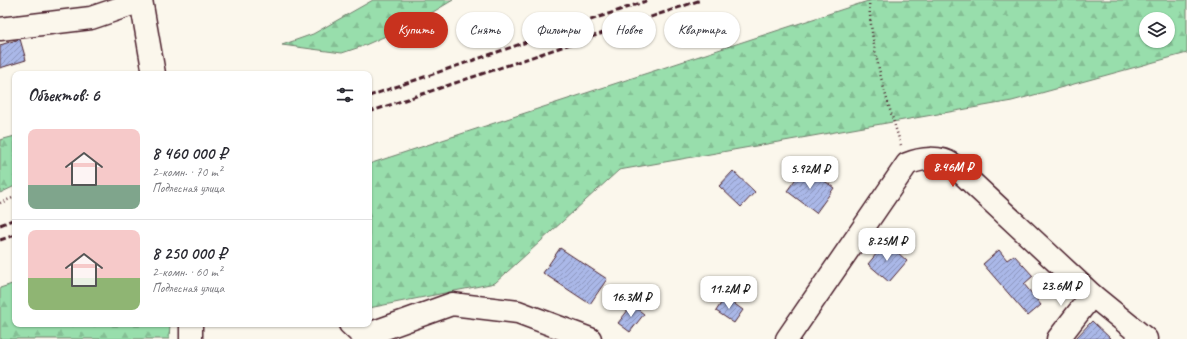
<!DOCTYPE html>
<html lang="ru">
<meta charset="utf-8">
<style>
:root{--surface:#fff;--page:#f2f2f3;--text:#2b2b33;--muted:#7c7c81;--line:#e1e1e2;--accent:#c8321e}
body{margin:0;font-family:Caveat,sans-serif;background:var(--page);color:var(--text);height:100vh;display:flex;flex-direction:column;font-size:15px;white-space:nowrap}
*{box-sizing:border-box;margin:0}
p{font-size:13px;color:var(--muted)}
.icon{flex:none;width:22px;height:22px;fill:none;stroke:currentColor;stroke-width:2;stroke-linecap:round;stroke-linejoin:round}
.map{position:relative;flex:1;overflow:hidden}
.panel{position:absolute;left:12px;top:71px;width:360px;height:256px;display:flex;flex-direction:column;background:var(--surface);border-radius:8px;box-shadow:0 1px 3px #0004}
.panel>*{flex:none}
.guide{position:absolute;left:384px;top:12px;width:380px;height:36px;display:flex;gap:8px}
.fabs{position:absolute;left:1139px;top:12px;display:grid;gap:8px}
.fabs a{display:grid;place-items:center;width:36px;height:36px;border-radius:50%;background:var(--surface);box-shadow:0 1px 3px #0004;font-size:20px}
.price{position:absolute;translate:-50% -34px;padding:0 9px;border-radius:8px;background:#fff;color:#222;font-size:13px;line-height:26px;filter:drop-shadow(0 1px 2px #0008)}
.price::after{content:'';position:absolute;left:50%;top:24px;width:12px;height:9px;margin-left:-6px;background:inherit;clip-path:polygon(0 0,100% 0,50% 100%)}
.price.selected{background:var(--accent);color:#fff}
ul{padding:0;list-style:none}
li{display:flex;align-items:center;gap:12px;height:100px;padding:0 16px}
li+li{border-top:1px solid var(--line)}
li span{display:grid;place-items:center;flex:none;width:112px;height:80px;border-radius:8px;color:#555}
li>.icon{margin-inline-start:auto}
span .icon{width:48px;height:48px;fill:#fffc;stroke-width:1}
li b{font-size:17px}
h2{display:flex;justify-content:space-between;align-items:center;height:48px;padding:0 16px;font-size:17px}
.chip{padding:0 14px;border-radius:18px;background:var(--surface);box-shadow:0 1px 3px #0004;font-size:14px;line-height:36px}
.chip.selected{background:var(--accent);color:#fff}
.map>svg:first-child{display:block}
.forest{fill:url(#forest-firs);stroke:#717e6c;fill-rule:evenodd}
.building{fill:url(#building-hatch);stroke:#4a1f2b}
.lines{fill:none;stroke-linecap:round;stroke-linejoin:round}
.minor-casing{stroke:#4a1f2b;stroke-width:25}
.tertiary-casing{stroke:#4a1f2b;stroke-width:25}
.path{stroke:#4a1f2b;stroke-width:2.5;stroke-dasharray:1 3;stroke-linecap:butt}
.minor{stroke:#fbf7ec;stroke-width:22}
.tertiary{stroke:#fbf7ec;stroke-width:22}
.rail{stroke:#4a1f2b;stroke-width:3;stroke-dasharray:6 3;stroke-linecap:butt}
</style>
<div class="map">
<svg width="1187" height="339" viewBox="0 0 1187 339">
<defs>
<pattern id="forest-firs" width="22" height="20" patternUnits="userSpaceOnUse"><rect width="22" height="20" fill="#98deac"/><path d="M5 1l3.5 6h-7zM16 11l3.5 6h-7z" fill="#84be94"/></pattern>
<pattern id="building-hatch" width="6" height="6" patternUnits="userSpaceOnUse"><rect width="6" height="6" fill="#aab8e8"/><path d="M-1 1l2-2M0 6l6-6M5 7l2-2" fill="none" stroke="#8c95bc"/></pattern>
</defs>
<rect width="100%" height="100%" fill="#fbf7ec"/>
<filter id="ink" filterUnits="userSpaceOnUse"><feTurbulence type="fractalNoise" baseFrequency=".025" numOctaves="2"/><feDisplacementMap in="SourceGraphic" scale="8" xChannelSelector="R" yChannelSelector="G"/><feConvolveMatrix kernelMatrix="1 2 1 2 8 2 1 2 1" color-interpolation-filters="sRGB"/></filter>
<g filter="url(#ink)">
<g class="forest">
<path d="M373 0H453L413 24 363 46 342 53 282 45 313 34Z"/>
<path d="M871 0H1187V53L1012 101 619 170 495 283 369 308V164ZM1146 19H1168V41H1146Z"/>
<path d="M15 136V186L0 193V140Z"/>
<path d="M15 283V324H170L169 339H0V288Z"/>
</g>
<g class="building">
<path d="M20 39 26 60 0 68V45Z"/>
<path d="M805 166 834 188 816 213 787 191Z"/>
<path d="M733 171 755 192 741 207 719 186Z"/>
<path d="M886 242 907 261 889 282 868 264Z"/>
<path d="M560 248 607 279 590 304 543 273Z"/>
<path d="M999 250 1007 260 1014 255 1033 276 1024 284 1041 305 1028 316 983 264Z"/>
<path d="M725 297 743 310 734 323 716 311Z"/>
<path d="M632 305 644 314 630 332 618 323Z"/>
<path d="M1092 321 1111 339H1075Z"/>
</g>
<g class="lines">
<g class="minor-casing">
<g id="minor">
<path d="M0 29 91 18 141 1"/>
<path d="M363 336 452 304 518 312 590 339"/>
<path d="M787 339 907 164C921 158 940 156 953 165L1092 295 1146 339"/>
<path d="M1058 339 1092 295"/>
</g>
</g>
<g class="tertiary-casing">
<g id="tertiary">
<path d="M141 0 154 74"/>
<path d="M350 324 366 339"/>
<path d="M191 339V324"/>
</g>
</g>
<g class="path">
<path d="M869 0C871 50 886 98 901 145"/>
<path d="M0 203 15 197"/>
</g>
<use href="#minor" class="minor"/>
<use href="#tertiary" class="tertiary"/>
<g class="rail">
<path d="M369 96 649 0"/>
<path d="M369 112 701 0"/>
<path d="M0 225 15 219"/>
<path d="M0 240 15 235"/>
</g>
</g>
</g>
</svg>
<div class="fabs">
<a><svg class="icon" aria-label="layers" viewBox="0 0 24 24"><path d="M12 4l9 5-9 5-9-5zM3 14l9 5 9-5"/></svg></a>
</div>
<b class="price selected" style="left:953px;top:188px">8.46M ₽</b>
<b class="price" style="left:810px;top:190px">5.92M ₽</b>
<b class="price" style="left:887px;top:262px">8.25M ₽</b>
<b class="price" style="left:1061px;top:307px">23.6M ₽</b>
<b class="price" style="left:729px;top:310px">11.2M ₽</b>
<b class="price" style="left:631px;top:318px">16.3M ₽</b>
<div class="guide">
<a class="chip selected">Купить</a>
<a class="chip">Снять</a>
<a class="chip">Фильтры</a>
<a class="chip">Новое</a>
<a class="chip">Квартира</a>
</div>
<section class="panel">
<h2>Объектов: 6<svg class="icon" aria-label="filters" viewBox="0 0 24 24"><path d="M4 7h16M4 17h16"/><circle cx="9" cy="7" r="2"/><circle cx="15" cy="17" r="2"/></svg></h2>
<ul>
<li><span style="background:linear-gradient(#f6c9c9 70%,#7fa58c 0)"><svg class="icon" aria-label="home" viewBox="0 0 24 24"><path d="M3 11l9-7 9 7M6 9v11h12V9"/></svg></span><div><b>8 460 000 ₽</b><p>2-комн. · 70 m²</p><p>Подлесная улица</p></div></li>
<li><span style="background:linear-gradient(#f6c9c9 60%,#8fb573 0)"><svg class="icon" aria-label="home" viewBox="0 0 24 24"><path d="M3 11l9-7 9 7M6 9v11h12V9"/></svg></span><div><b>8 250 000 ₽</b><p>2-комн. · 60 m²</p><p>Подлесная улица</p></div></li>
</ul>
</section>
</div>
